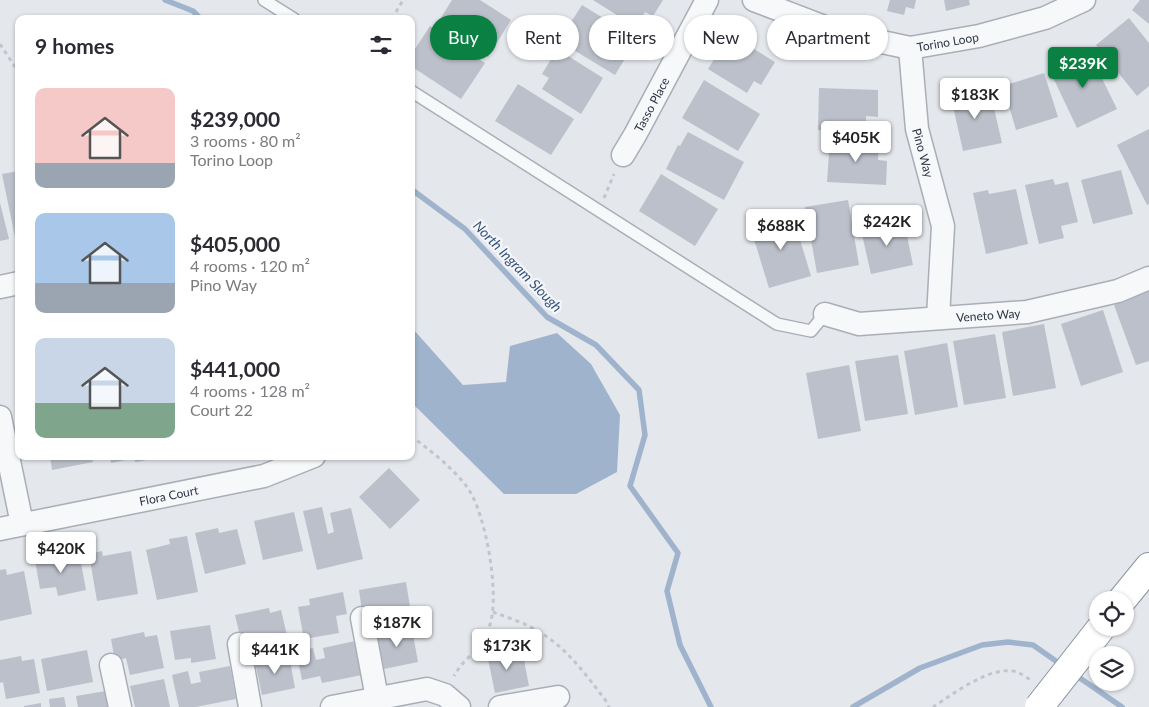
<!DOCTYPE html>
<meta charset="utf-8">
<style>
:root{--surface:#fff;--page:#f7f7f7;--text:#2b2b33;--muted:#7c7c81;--accent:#0b8043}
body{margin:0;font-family:Lato,sans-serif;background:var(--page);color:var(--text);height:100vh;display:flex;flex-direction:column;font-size:19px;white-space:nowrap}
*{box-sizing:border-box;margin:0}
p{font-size:16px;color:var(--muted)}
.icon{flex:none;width:28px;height:28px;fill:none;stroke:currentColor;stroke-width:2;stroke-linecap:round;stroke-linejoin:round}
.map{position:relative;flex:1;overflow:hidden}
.sheet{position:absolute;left:15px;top:15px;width:400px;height:445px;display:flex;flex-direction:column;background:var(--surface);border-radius:10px;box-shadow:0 1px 4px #0004}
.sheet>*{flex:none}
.hud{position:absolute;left:430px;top:15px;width:475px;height:45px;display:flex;gap:10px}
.buttons{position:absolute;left:1089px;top:591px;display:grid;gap:10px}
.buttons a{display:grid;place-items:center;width:45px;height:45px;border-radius:50%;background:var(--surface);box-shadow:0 1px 4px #0004;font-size:25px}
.price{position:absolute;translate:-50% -42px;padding:0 11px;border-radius:5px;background:#fff;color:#222;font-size:16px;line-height:32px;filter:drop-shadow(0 1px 2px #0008)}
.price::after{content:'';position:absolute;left:50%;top:30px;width:15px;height:11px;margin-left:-8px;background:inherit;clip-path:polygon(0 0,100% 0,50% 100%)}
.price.current{background:var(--accent);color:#fff}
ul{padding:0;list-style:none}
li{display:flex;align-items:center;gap:15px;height:125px;padding:0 20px}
li span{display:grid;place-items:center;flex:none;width:140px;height:100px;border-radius:10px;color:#555}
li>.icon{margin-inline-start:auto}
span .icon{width:60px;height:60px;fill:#fffc;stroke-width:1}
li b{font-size:21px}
h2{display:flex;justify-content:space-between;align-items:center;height:60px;padding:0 20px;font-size:21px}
.chip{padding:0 18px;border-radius:22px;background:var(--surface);box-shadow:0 1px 4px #0004;font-size:18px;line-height:45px}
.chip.current{background:var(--accent);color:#fff}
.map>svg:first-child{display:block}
.water{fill:#9fb4cc}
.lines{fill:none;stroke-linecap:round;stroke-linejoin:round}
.stream{stroke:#9fb4cc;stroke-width:5.5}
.building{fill:#bbc0ca}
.lane-casing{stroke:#a9aeb7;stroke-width:14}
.street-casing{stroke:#a9aeb7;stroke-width:25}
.highway-casing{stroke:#8b94a3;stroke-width:30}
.path{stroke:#c2c5cb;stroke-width:3;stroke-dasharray:4 4;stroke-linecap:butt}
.lane{stroke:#f7f8fa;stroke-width:11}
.street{stroke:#f7f8fa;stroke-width:22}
.highway{stroke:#fff;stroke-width:28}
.highway-bridge-casing{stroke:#8b94a3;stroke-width:30;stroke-linecap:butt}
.highway-bridge{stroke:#fff;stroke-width:28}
.labels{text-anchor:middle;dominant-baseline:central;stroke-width:4.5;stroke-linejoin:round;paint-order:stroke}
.street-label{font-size:12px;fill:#2b3445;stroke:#f4f6f9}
.water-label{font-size:14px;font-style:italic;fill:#34527a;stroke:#f4f6f9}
</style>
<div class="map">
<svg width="1149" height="707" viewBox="0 0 1149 707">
<rect width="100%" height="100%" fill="#e4e7ec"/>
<path class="water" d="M411 245 413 329 463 385 506 382 510 346 557 333 591 364 620 415 617 472 576 494H504L411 402Z"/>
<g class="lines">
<g class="stream">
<path d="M165 0 193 11 201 19"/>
<path d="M411 189 465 229 547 317 596 345 639 390 645 435 630 486 678 553 667 591 680 645 711 707"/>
<path d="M1074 674 1122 707"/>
<path d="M853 707 920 668 982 645 1008 642 1033 645 1063 666"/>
</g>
</g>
<g class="building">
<path d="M452 0H480L511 20 488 57 437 24Z"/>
<path d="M593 0H663L653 16 645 12 636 27Z"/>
<path d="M890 0H916L914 9 906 7 904 15 887 11Z"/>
<path d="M944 0H969L970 5 946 11Z"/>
<path d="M1140 0H1149V24L1132 10Z"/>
<path d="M582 5 637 39 615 75 559 41Z"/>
<path d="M1129 18 1149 43V86L1137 96 1096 45Z"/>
<path d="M430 26 485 63 461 99 411 66V55Z"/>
<path d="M730 34 775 62 761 85 754 81 747 93 708 69Z"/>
<path d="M557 49 603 78 581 114 542 89 549 78 542 74Z"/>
<path d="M1088 50 1117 109 1077 128 1049 69Z"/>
<path d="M1044 73 1058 117 1016 130 1003 86Z"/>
<path d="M704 80 760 114 738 151 682 118Z"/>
<path d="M518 84 574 119 551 155 495 121Z"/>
<path d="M974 87 976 98 991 95 1002 143 963 151 950 93Z"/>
<path d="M819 88 878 90V117L866 116V131L818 130Z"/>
<path d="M1149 129V204L1147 205 1117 145Z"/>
<path d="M688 132 744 162 724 200 666 169 678 145 680 146Z"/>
<path d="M830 139 879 142 878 160 887 161 886 185 827 182Z"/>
<path d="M1121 170 1133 214 1093 224 1081 180Z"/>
<path d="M19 171V236L15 237 2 174Z"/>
<path d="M661 174 718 209 695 246 639 211Z"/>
<path d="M1053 179 1055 185 1068 182 1078 222 1061 226 1064 238 1039 244 1025 185Z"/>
<path d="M1016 189 1028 244 986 254 973 193 988 190 989 194Z"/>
<path d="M848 200 859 265 817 273 805 207Z"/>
<path d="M0 203 9 239 0 241Z"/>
<path d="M792 213 811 276 769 288 750 226Z"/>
<path d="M904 221 913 265 871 274 861 230Z"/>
<path d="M1149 290V361L1136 365 1114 305Z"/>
<path d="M1103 310 1123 372 1081 386 1061 324Z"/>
<path d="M1044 324 1056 388 1013 396 1002 332Z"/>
<path d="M995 334 1006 398 964 405 953 341Z"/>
<path d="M947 343 958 407 915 415 904 351Z"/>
<path d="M898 355 908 414 865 421 855 361Z"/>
<path d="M849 365 861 431 818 439 806 373Z"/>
<path d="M50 456H92L93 462 52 470Z"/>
<path d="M110 456H152L153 459 135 462V458L111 463Z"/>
<path d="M389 468 420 500 390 529 359 497Z"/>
<path d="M322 507 328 534 334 532 330 513 351 508 363 559 317 570 303 511Z"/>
<path d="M294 512 303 551 263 560 254 521Z"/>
<path d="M218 528 219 533 237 529 246 564 205 574 195 533Z"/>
<path d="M187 536 198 592 157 600 146 550 170 544 169 539Z"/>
<path d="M102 551 103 556 131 551 138 594 97 601 89 554Z"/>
<path d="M79 552 86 590 58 596 56 587 40 589 35 560Z"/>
<path d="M6 569 7 575 24 571 32 614 0 621V570Z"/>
<path d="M406 582 412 619 378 625 375 609 362 611 359 590Z"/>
<path d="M343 592 347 614 336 616 339 633 304 639 298 607 310 605 309 599Z"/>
<path d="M269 608 270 613 281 610 289 644 254 651 251 634 240 636 235 615Z"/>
<path d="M210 625 216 659 191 663V658L175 660 170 631Z"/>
<path d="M412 629 418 662 384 669 377 632 389 630 390 634Z"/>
<path d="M144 632 145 637 157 635 164 668 130 675 126 658 115 661 111 639Z"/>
<path d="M355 641 362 675 322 683 320 676 302 680 296 651 313 648 316 660 325 658 323 648Z"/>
<path d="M516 648 518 661 524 660 529 686 495 693 487 654Z"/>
<path d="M87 650 93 682 47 691 41 659Z"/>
<path d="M289 655 295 688 262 695 255 662Z"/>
<path d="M21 656 22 661 34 659 40 693 6 699 3 682 0 683V660Z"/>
<path d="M230 666 236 699 196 707H179L172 675 188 671 191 684 201 682 199 672Z"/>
<path d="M164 679 170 707H135L130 686Z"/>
<path d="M106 691 109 707H78L76 696Z"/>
<path d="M64 697 66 707H50L49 699Z"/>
<path d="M41 703V707H24V706Z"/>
</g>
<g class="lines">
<g class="lane-casing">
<g id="lane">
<path d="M264 0 294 19"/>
<path d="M411 91 777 324 811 331 825 314"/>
</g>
</g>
<g class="street-casing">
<g id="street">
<path id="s1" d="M754 0 840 33 910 48 979 36 1045 18 1084 0"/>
<path id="s2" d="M910 48 917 129 943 226 938 318"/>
<path id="s3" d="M623 155 635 135 707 0"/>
<path d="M0 287 19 283"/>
<path id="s4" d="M825 314 859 324 1027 312 1118 291 1149 278"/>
<path d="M0 417 22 524"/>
<path id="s5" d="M0 529 264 476 314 456"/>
<path d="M362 618 377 698"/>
<path d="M239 644 250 707"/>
<path d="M111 665 120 707"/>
<path d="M332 707 427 689 445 695 459 707"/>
<path d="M500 707 558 697"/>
</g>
</g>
<g class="highway-casing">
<path id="highway" d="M1122 600 1149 567"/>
</g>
<g class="path">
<path d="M392 19 403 0"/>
<path d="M0 44 19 73"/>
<path d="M604 198 614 174"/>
<path d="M411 436C431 451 452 467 467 487 486 512 501 599 489 627 487 633 484 640 481 644 471 656 461 663 454 676"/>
<path d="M493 612C509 618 528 624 543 634 569 651 587 676 606 701L609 707"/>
<path d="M933 707C953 694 992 664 1017 672 1022 674 1027 678 1031 680"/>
</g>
<use href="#lane" class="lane"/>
<use href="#street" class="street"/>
<use href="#highway" class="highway"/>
<g class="highway-bridge-casing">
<path id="highway-bridge" d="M1039 707 1101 628"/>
</g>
<use href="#highway-bridge" class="highway-bridge"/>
</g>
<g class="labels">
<g class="street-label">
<text stroke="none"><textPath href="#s1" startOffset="202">Torino Loop</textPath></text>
<text stroke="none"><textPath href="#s3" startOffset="58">Tasso Place</textPath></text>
<text stroke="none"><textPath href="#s2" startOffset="106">Pino Way</textPath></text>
<text stroke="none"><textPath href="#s4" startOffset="165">Veneto Way</textPath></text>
<text stroke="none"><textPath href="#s5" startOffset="172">Flora Court</textPath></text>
</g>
<g class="water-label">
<text transform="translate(518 266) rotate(46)">North Ingram Slough</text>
</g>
</g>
</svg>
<div class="buttons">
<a><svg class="icon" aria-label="locate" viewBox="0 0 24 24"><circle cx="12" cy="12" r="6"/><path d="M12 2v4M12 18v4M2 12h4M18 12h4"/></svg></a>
<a><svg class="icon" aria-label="layers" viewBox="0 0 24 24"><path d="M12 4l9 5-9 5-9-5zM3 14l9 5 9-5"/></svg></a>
</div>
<b class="price current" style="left:1083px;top:89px">$239K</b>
<b class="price" style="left:975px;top:120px">$183K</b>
<b class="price" style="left:856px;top:163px">$405K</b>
<b class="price" style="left:887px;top:247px">$242K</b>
<b class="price" style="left:781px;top:251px">$688K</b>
<b class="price" style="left:61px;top:574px">$420K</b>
<b class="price" style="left:397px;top:648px">$187K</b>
<b class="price" style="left:507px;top:671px">$173K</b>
<b class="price" style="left:275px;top:675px">$441K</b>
<div class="hud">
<a class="chip current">Buy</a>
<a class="chip">Rent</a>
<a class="chip">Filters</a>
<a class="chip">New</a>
<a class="chip">Apartment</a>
</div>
<section class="sheet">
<h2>9 homes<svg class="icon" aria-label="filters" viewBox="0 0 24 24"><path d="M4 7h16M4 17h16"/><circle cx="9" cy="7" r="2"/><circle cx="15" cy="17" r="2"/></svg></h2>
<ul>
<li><span style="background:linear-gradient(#f6c9c9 75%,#9aa5b1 0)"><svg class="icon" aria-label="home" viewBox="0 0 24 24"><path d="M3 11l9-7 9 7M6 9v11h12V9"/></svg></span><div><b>$239,000</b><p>3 rooms · 80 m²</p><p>Torino Loop</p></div></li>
<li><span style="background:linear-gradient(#a9c7e8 70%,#9aa5b1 0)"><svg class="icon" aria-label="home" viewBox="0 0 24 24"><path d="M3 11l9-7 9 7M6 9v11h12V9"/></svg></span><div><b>$405,000</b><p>4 rooms · 120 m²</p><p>Pino Way</p></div></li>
<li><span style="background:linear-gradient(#c9d6e8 65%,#7fa58c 0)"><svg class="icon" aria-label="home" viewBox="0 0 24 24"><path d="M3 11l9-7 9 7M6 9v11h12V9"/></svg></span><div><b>$441,000</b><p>4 rooms · 128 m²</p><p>Court 22</p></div></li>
</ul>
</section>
</div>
